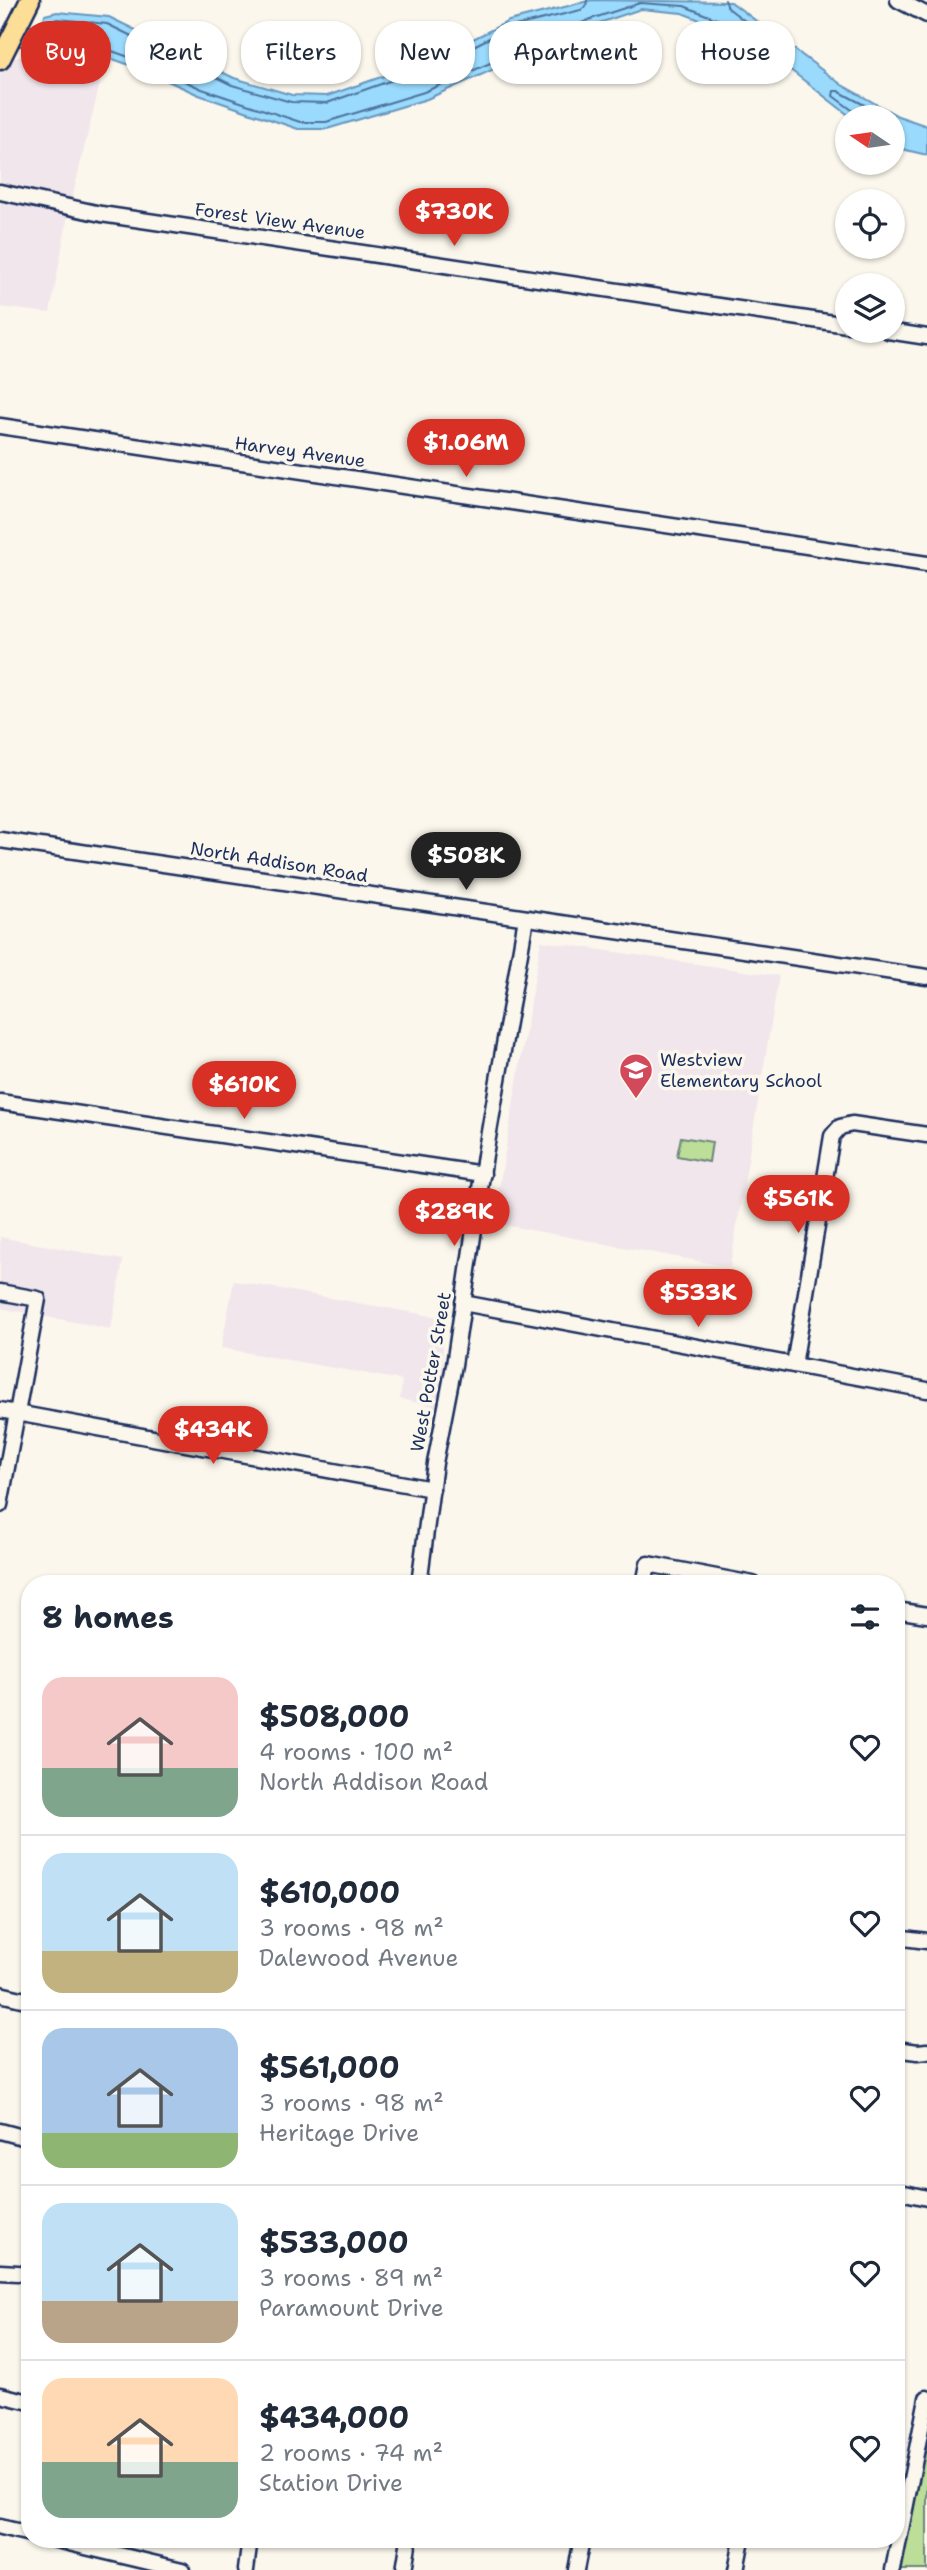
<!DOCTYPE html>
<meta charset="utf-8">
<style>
:root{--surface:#fff;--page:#f6f6f7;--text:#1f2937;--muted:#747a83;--line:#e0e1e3;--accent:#d93025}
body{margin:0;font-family:"Shantell Sans",sans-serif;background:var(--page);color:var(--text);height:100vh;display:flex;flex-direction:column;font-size:26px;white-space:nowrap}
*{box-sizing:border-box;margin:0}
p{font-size:23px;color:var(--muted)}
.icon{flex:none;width:38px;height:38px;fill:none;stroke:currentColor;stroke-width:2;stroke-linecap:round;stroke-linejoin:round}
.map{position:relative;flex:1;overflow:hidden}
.drawer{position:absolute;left:21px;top:1575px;width:884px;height:973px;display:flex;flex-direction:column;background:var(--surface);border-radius:28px;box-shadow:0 2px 5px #0004}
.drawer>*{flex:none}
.top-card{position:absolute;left:21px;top:21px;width:886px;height:63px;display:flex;gap:14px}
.needle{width:46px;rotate:283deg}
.tools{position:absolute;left:835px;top:105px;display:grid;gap:14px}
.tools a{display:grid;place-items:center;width:70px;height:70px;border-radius:50%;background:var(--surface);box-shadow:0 2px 5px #0004;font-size:35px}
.price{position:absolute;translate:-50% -60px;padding:0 16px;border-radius:24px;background:var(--accent);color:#fff;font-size:23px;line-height:46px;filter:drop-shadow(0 2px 4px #0008)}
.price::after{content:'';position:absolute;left:50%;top:42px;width:21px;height:16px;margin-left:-10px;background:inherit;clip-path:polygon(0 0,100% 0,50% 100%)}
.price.current{background:#222;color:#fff}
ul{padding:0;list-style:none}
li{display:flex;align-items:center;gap:21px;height:175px;padding:0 21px}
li+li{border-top:2px solid var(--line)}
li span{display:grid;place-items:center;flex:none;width:196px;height:140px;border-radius:21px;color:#555}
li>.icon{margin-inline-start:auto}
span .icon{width:84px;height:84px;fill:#fffc;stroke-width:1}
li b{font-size:30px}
h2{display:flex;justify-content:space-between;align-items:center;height:84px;padding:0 21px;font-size:30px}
.chip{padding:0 24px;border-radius:28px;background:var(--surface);box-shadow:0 2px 5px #0004;font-size:24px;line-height:63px}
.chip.current{background:var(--accent);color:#fff}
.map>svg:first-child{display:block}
.built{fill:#f1e6ec}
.green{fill:#bdde98;stroke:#6c867b;stroke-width:2}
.water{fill:#9adafc;stroke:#6796bd;stroke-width:2}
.pier{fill:#fbf7ec}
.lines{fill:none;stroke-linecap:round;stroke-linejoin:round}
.shore{stroke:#4e739d;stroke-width:2}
.minor-casing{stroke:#1b2f5e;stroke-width:19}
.major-casing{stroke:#1b2f5e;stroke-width:23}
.minor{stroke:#fbf7ec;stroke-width:14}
.major{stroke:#fdde96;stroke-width:18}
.labels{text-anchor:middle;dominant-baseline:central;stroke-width:7;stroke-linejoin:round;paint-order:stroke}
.street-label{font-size:18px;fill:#1b2f5e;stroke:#fbf7ec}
.poi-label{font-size:18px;fill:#1b2f5e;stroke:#fbf7ec;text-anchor:start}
</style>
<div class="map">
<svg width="927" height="2570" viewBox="0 0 927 2570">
<rect width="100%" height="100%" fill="#fbf7ec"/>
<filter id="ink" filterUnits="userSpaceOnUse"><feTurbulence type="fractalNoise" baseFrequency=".0143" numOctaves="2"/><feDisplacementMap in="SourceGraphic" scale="14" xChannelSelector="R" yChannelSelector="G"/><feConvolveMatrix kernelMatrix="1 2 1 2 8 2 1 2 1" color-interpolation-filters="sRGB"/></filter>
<g filter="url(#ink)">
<g class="built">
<path d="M110 42 68 215 50 313 0 307V76L12 49Z"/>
<path d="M541 941 779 976 730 1267 493 1223Z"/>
<path d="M0 1237 123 1260 111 1329 0 1308Z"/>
<path d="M234 1281 443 1318V1408L400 1399 402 1380 221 1348Z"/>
</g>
<g class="green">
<path d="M681 1137 712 1142 709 1162 677 1156Z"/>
<path d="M927 2440V2570H901Z"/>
</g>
<path class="water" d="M592 0 731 2 842 85 898 116 927 126V155L906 150 893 142 892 117H851L775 58 731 32 682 13 641 9 593 25 427 99 327 129H298L199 95 141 69 93 52 18 53 0 26 57 12 109 17 234 78 292 95 327 96 435 58 509 21Z"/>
<path class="pier" d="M46 11 22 56 0 62V23Z"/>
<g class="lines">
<g class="shore">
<path d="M29 26 58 19 107 24 232 85 291 102 327 103 438 64 511 27 581 10 586 6 587 0"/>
<path d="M19 46 95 45 143 62 202 89 300 122H326L424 92 591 19 640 3 684 6 734 26 759 41 763 40V35L728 8 725 0"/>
<path d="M854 117 852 110 833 96 834 91H838L887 117"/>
</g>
<g class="minor-casing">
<g id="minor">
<path d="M898 0 927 15"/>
<path d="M0 192 101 214 847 325"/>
<path d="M888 331 927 337"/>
<path d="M0 426 927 564"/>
<path d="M0 840 927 977"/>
<path d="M0 1102 483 1174"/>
<path d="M0 1292 38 1299 0 1505"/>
<path d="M463 1303 927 1390"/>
<path d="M794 1365 832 1136 840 1127 852 1124 927 1135"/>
<path d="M0 1410 432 1489"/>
<path d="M419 1584 435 1463 454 1365 485 1155 526 918"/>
<path d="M644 1584 648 1564 753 1584"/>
<path d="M896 1610 927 1615"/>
<path d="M896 1937 927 1941"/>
<path d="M0 1994 30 2001"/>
<path d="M896 2049 918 2052 927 2051"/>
<path d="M0 2131 30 2139"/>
<path d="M896 2191 927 2198"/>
<path d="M0 2272 18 2273"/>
<path d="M0 2395 30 2402"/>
<path d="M0 2527 30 2534"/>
<path d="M52 2539 182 2570"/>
<path d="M246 2570 250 2539"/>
<path d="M404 2570 409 2539"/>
<path d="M576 2570 582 2539"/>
<path d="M736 2570 742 2539"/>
<path d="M893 2570 927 2398"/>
</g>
</g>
<g class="major-casing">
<path id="major" d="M0 60 30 0"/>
</g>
<use href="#minor" class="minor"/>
<use href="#major" class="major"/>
</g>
</g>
<defs>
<g id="school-pin" transform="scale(1.75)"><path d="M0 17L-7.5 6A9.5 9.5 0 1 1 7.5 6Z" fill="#d1495b" stroke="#fbf7ec"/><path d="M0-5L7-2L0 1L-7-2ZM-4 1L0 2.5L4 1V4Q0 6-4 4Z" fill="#fff"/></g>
</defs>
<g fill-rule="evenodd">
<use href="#school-pin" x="636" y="1070"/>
</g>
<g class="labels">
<g class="street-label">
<text transform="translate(280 221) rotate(8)">Forest View Avenue</text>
<text transform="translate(300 452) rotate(8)">Harvey Avenue</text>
<text transform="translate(279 862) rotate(9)">North Addison Road</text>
<text transform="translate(431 1372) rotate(-80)">West Potter Street</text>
</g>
<g class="poi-label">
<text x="660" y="1060">Westview<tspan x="660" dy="21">Elementary School</tspan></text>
</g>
</g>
</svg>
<div class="tools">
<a><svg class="needle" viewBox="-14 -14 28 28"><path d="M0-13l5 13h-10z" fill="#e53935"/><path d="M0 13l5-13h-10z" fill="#747a83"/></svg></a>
<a><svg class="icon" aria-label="locate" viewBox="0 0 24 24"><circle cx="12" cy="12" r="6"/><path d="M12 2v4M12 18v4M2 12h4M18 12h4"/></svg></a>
<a><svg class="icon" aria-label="layers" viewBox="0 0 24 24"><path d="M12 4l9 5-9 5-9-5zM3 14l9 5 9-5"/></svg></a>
</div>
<b class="price" style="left:454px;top:248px">$730K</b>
<b class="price" style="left:466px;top:479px">$1.06M</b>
<b class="price current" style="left:466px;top:892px">$508K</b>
<b class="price" style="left:244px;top:1121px">$610K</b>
<b class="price" style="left:798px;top:1235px">$561K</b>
<b class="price" style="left:454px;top:1248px">$289K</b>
<b class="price" style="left:698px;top:1329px">$533K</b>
<b class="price" style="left:213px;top:1466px">$434K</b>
<div class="top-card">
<a class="chip current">Buy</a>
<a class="chip">Rent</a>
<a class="chip">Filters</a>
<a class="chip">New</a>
<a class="chip">Apartment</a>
<a class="chip">House</a>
</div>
<section class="drawer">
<h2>8 homes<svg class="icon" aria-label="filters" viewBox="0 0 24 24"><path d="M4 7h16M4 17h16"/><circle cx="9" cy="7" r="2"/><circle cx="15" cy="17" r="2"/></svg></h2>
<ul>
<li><span style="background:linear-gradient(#f6c9c9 65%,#7fa58c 0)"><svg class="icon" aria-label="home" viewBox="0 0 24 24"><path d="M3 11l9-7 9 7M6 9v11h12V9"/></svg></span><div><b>$508,000</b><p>4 rooms · 100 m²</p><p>North Addison Road</p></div><svg class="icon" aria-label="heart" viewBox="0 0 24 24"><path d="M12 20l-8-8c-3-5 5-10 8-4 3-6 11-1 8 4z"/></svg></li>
<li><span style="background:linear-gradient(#bfe0f5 70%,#c2b280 0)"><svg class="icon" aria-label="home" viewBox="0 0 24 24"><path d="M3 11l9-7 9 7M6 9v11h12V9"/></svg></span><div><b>$610,000</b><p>3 rooms · 98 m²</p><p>Dalewood Avenue</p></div><svg class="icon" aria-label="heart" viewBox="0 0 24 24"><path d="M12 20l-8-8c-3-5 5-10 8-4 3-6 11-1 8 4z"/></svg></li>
<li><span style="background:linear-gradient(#a9c7e8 75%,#8fb573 0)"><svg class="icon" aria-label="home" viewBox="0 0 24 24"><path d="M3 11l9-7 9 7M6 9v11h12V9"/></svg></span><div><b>$561,000</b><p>3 rooms · 98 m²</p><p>Heritage Drive</p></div><svg class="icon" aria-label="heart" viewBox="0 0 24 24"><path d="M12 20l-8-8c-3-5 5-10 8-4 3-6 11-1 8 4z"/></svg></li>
<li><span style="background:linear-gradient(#bfe0f5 70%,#b9a48a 0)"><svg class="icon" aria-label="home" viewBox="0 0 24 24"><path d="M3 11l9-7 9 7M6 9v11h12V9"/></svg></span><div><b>$533,000</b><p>3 rooms · 89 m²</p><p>Paramount Drive</p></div><svg class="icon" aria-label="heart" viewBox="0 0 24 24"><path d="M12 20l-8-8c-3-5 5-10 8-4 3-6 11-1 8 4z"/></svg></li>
<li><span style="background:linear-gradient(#ffd9b3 60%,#7fa58c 0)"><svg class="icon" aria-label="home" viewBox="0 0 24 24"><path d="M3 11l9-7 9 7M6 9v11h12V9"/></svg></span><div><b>$434,000</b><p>2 rooms · 74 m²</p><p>Station Drive</p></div><svg class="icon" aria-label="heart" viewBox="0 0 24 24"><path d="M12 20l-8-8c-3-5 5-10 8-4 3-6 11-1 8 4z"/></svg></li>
</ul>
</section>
</div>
